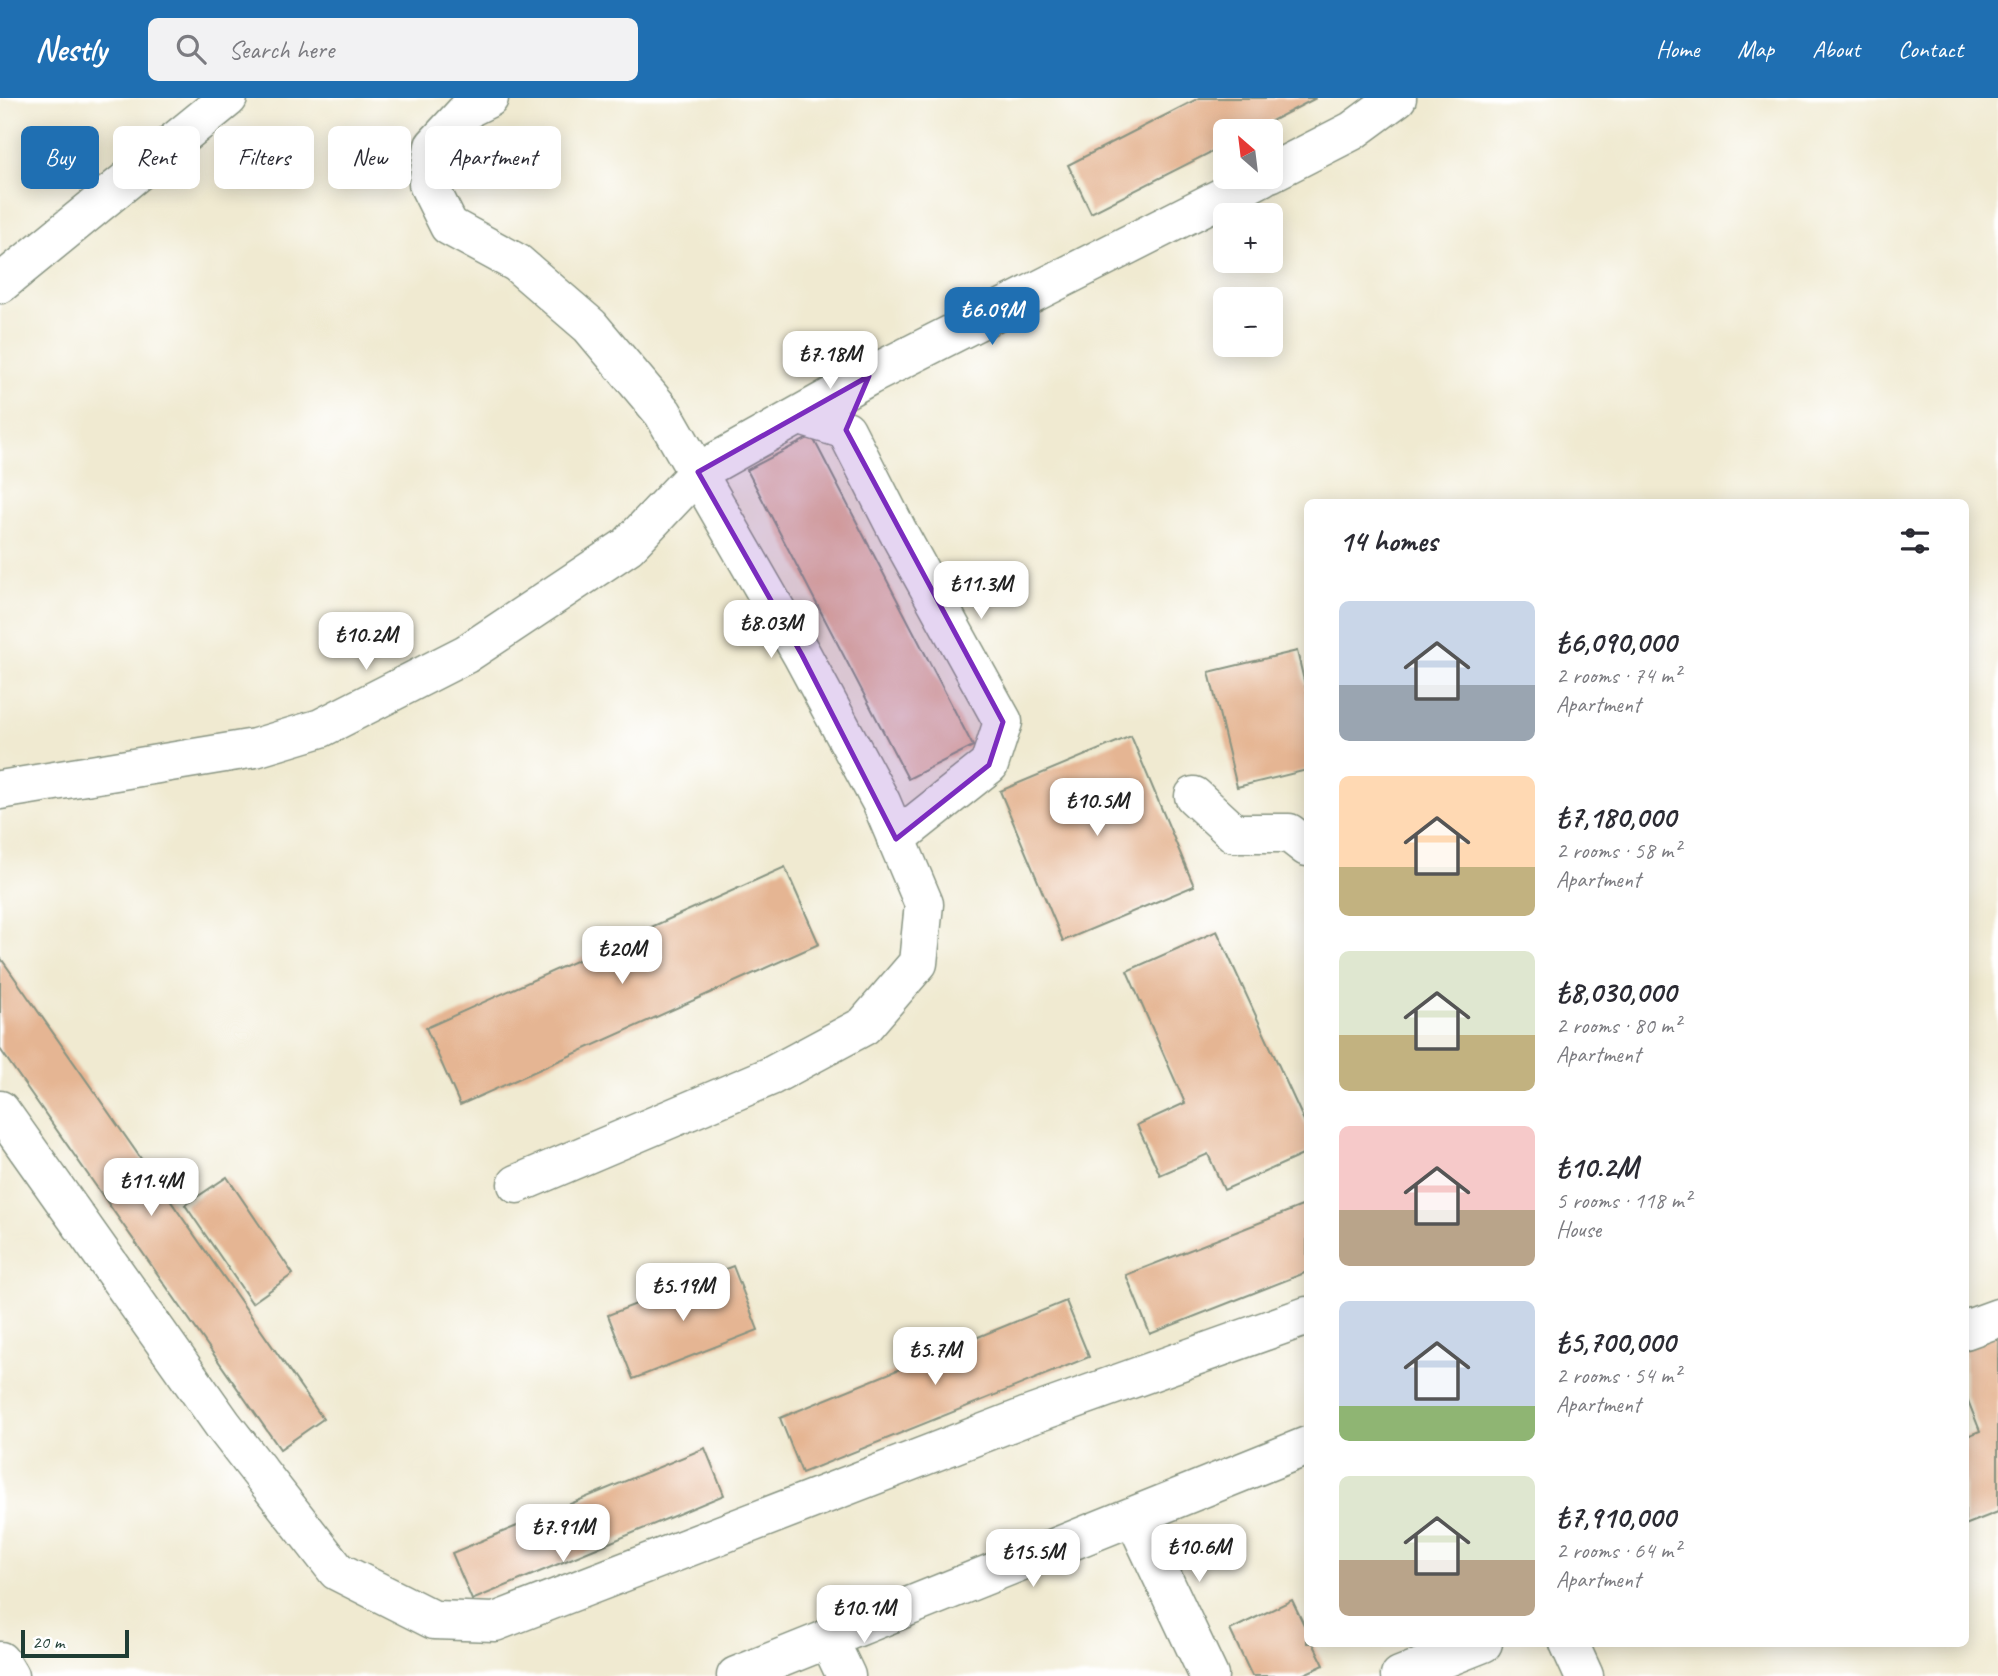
<!DOCTYPE html>
<meta charset="utf-8">
<style>
:root{--surface:#fff;--page:#f2f2f3;--text:#2b2b33;--muted:#7c7c81;--accent:#1f6fb2}
body{margin:0;font-family:Caveat,sans-serif;background:var(--page);color:var(--text);height:100vh;display:flex;flex-direction:column;font-size:26px;white-space:nowrap}
*{box-sizing:border-box;margin:0}
p{font-size:23px;color:var(--muted)}
.icon{flex:none;width:38px;height:38px;fill:none;stroke:currentColor;stroke-width:2;stroke-linecap:round;stroke-linejoin:round}
.map{position:relative;flex:1;overflow:hidden}
.side{position:absolute;left:1304px;top:401px;width:665px;height:1148px;display:flex;flex-direction:column;background:var(--surface);border-radius:10px;box-shadow:0 4px 18px #0003}
.side>*{flex:none}
.hud{position:absolute;left:21px;top:28px;width:665px;height:63px;display:flex;gap:14px}
.needle{width:46px;rotate:332deg}
.controls{position:absolute;left:1213px;top:21px;display:grid;gap:14px}
.controls a{display:grid;place-items:center;width:70px;height:70px;border-radius:10px;background:var(--surface);box-shadow:0 4px 18px #0003;font-size:35px}
.scale{position:absolute;left:21px;bottom:18px;width:108px;box-sizing:border-box;padding-left:7px;border:4px solid #1f3d34;border-top:0;font-size:19px;line-height:24px;white-space:nowrap;color:#1f3d34;-webkit-text-stroke:5px #fff;paint-order:stroke}
.price{position:absolute;translate:-50% -60px;padding:0 16px;border-radius:14px;background:#fff;color:#222;font-size:23px;line-height:46px;filter:drop-shadow(0 2px 4px #0008)}
.price::after{content:'';position:absolute;left:50%;top:42px;width:21px;height:16px;margin-left:-10px;background:inherit;clip-path:polygon(0 0,100% 0,50% 100%)}
.price.selected{background:var(--accent);color:#fff}
ul{padding:0;list-style:none}
li{display:flex;align-items:center;gap:21px;height:175px;padding:0 35px}
li span{display:grid;place-items:center;flex:none;width:196px;height:140px;border-radius:10px;color:#555}
li>.icon{margin-inline-start:auto}
span .icon{width:84px;height:84px;fill:#fffc;stroke-width:1}
li b{font-size:30px}
h2{display:flex;justify-content:space-between;align-items:center;height:84px;padding:0 35px;font-size:30px}
.tag{padding:0 24px;border-radius:10px;background:var(--surface);box-shadow:0 4px 18px #0003;font-size:24px;line-height:63px}
.tag.selected{background:var(--accent);color:#fff}
header{display:flex;align-items:center;gap:42px;box-sizing:border-box;height:98px;padding:0 35px;background:var(--accent);color:#fff}
header strong{font-size:33px}
nav{display:flex;gap:38px;margin-inline-start:auto;font-size:24px}
.search{width:490px;height:63px;background:var(--page);display:flex;align-items:center;gap:18px;box-sizing:border-box;padding:0 24px;border-radius:10px;color:var(--muted);font-size:26px}
.map>svg:first-child{display:block}
.building{fill:#e5b593}
.lines{fill:none;stroke-linecap:round;stroke-linejoin:round}
.minor-casing{stroke:#889482;stroke-width:41}
.minor{stroke:#fff;stroke-width:38}
.marked{fill:#7b2cbf;fill-opacity:0.2;stroke:#7b2cbf;stroke-width:5;stroke-linejoin:round}
</style>
<header>
<strong>Nestly</strong>
<div class="search"><svg class="icon" aria-label="search" viewBox="0 0 24 24"><circle cx="10" cy="10" r="6"/><path d="M15 15l6 6"/></svg>Search here</div>
<nav><a>Home</a><a>Map</a><a>About</a><a>Contact</a></nav>
</header>
<div class="map">
<svg width="1998" height="1578" viewBox="0 0 1998 1578">
<rect width="100%" height="100%" fill="#fff"/>
<filter id="ink" filterUnits="userSpaceOnUse"><feTurbulence type="fractalNoise" baseFrequency=".0143" numOctaves="2"/><feDisplacementMap in="SourceGraphic" scale="14" xChannelSelector="R" yChannelSelector="G"/><feConvolveMatrix kernelMatrix="1 2 1 2 8 2 1 2 1" color-interpolation-filters="sRGB"/></filter>
<filter id="wash" filterUnits="userSpaceOnUse"><feTurbulence type="fractalNoise" baseFrequency=".00686" numOctaves="4" result="noise"/><feDisplacementMap in="SourceGraphic" scale="28" xChannelSelector="R" yChannelSelector="G"/><feGaussianBlur stdDeviation="1.57" result="paint"/><feColorMatrix in="noise" values="0 0 0 0 0 0 0 0 0 0 0 0 0 0 0 0 0 1.4 0 .05"/><feComposite in="paint" operator="in"/></filter>
<g filter="url(#wash)">
<rect width="100%" height="100%" fill="#f0ead1"/>
<g id="blocks">
<g class="building">
<path d="M1199 0H1316L1252 33H1225V47L1091 115 1068 67Z"/>
<path d="M812 338 973 648 908 681 747 372Z"/>
<path d="M1297 553 1307 595V672L1237 689 1209 574Z"/>
<path d="M1131 638 1194 788 1063 843 1000 693Z"/>
<path d="M785 769 819 846 460 1007 426 930Z"/>
<path d="M1217 833 1307 1029V1055L1224 1092 1208 1056 1160 1077 1137 1027 1185 1005 1127 873Z"/>
<path d="M0 859 323 1321 280 1351 0 951Z"/>
<path d="M227 1079 293 1176 252 1205 185 1107Z"/>
<path d="M1307 1106V1174L1150 1236 1126 1177Z"/>
<path d="M733 1168 758 1232 633 1281 608 1217Z"/>
<path d="M1066 1203 1089 1259 802 1375 780 1320Z"/>
<path d="M1998 1233V1414L1965 1427V1339L1980 1333 1965 1295V1246Z"/>
<path d="M705 1350 724 1397 472 1502 452 1455Z"/>
<path d="M1292 1502 1307 1533V1545H1313L1324 1567 1300 1578H1252L1230 1532Z"/>
</g>
</g>
</g>
<g filter="url(#ink)">
<use href="#blocks" fill-opacity="0" stroke="#889482" stroke-width="2"/>
<g class="lines">
<g class="minor-casing">
<g id="minor">
<path d="M489 0 469 10 434 48 428 86 449 128 517 165 590 228 663 315 802 557 881 704 924 806 918 865 864 928 771 978 517 1086"/>
<path d="M1270 75 1352 33 1397 0"/>
<path d="M0 186 228 0"/>
<path d="M800 318 846 332 897 432 1003 624 989 667 896 741"/>
<path d="M0 692 255 650 321 630 466 556 628 448 698 374 869 278 1262 79"/>
<path d="M1194 698 1234 735H1289L1307 749"/>
<path d="M0 1012 223 1327 337 1473 434 1522 495 1524 1025 1319 1307 1218"/>
<path d="M1965 1232 1998 1220"/>
<path d="M1134 1419 1209 1578"/>
<path d="M828 1540 846 1578"/>
<path d="M1569 1545 1584 1578"/>
<path d="M0 1563 9 1578"/>
<path d="M736 1578 1307 1348"/>
<path d="M1400 1578 1483 1545"/>
</g>
</g>
<use href="#minor" class="minor"/>
</g>
</g>
<path class="marked" d="M869 278 846 332 1003 624 989 667 896 741 802 557 698 374Z"/>
</svg>
<div class="controls">
<a><svg class="needle" viewBox="-14 -14 28 28"><path d="M0-13l5 13h-10z" fill="#e53935"/><path d="M0 13l5-13h-10z" fill="#7c7c81"/></svg></a>
<a>+</a>
<a>−</a>
</div>
<div class="scale">20 m</div>
<b class="price selected" style="left:992px;top:249px">₺6.09M</b>
<b class="price" style="left:830px;top:293px">₺7.18M</b>
<b class="price" style="left:981px;top:523px">₺11.3M</b>
<b class="price" style="left:771px;top:562px">₺8.03M</b>
<b class="price" style="left:366px;top:574px">₺10.2M</b>
<b class="price" style="left:1097px;top:740px">₺10.5M</b>
<b class="price" style="left:622px;top:888px">₺20M</b>
<b class="price" style="left:151px;top:1120px">₺11.4M</b>
<b class="price" style="left:683px;top:1225px">₺5.19M</b>
<b class="price" style="left:935px;top:1289px">₺5.7M</b>
<b class="price" style="left:563px;top:1466px">₺7.91M</b>
<b class="price" style="left:1199px;top:1486px">₺10.6M</b>
<b class="price" style="left:1033px;top:1491px">₺15.5M</b>
<b class="price" style="left:864px;top:1547px">₺10.1M</b>
<div class="hud">
<a class="tag selected">Buy</a>
<a class="tag">Rent</a>
<a class="tag">Filters</a>
<a class="tag">New</a>
<a class="tag">Apartment</a>
</div>
<section class="side">
<h2>14 homes<svg class="icon" aria-label="filters" viewBox="0 0 24 24"><path d="M4 7h16M4 17h16"/><circle cx="9" cy="7" r="2"/><circle cx="15" cy="17" r="2"/></svg></h2>
<ul>
<li><span style="background:linear-gradient(#c9d6e8 60%,#9aa5b1 0)"><svg class="icon" aria-label="home" viewBox="0 0 24 24"><path d="M3 11l9-7 9 7M6 9v11h12V9"/></svg></span><div><b>₺6,090,000</b><p>2 rooms · 74 m²</p><p>Apartment</p></div></li>
<li><span style="background:linear-gradient(#ffd9b3 65%,#c2b280 0)"><svg class="icon" aria-label="home" viewBox="0 0 24 24"><path d="M3 11l9-7 9 7M6 9v11h12V9"/></svg></span><div><b>₺7,180,000</b><p>2 rooms · 58 m²</p><p>Apartment</p></div></li>
<li><span style="background:linear-gradient(#dfe7d0 60%,#c2b280 0)"><svg class="icon" aria-label="home" viewBox="0 0 24 24"><path d="M3 11l9-7 9 7M6 9v11h12V9"/></svg></span><div><b>₺8,030,000</b><p>2 rooms · 80 m²</p><p>Apartment</p></div></li>
<li><span style="background:linear-gradient(#f6c9c9 60%,#b9a48a 0)"><svg class="icon" aria-label="home" viewBox="0 0 24 24"><path d="M3 11l9-7 9 7M6 9v11h12V9"/></svg></span><div><b>₺10.2M</b><p>5 rooms · 118 m²</p><p>House</p></div></li>
<li><span style="background:linear-gradient(#c9d6e8 75%,#8fb573 0)"><svg class="icon" aria-label="home" viewBox="0 0 24 24"><path d="M3 11l9-7 9 7M6 9v11h12V9"/></svg></span><div><b>₺5,700,000</b><p>2 rooms · 54 m²</p><p>Apartment</p></div></li>
<li><span style="background:linear-gradient(#dfe7d0 60%,#b9a48a 0)"><svg class="icon" aria-label="home" viewBox="0 0 24 24"><path d="M3 11l9-7 9 7M6 9v11h12V9"/></svg></span><div><b>₺7,910,000</b><p>2 rooms · 64 m²</p><p>Apartment</p></div></li>
</ul>
</section>
</div>
